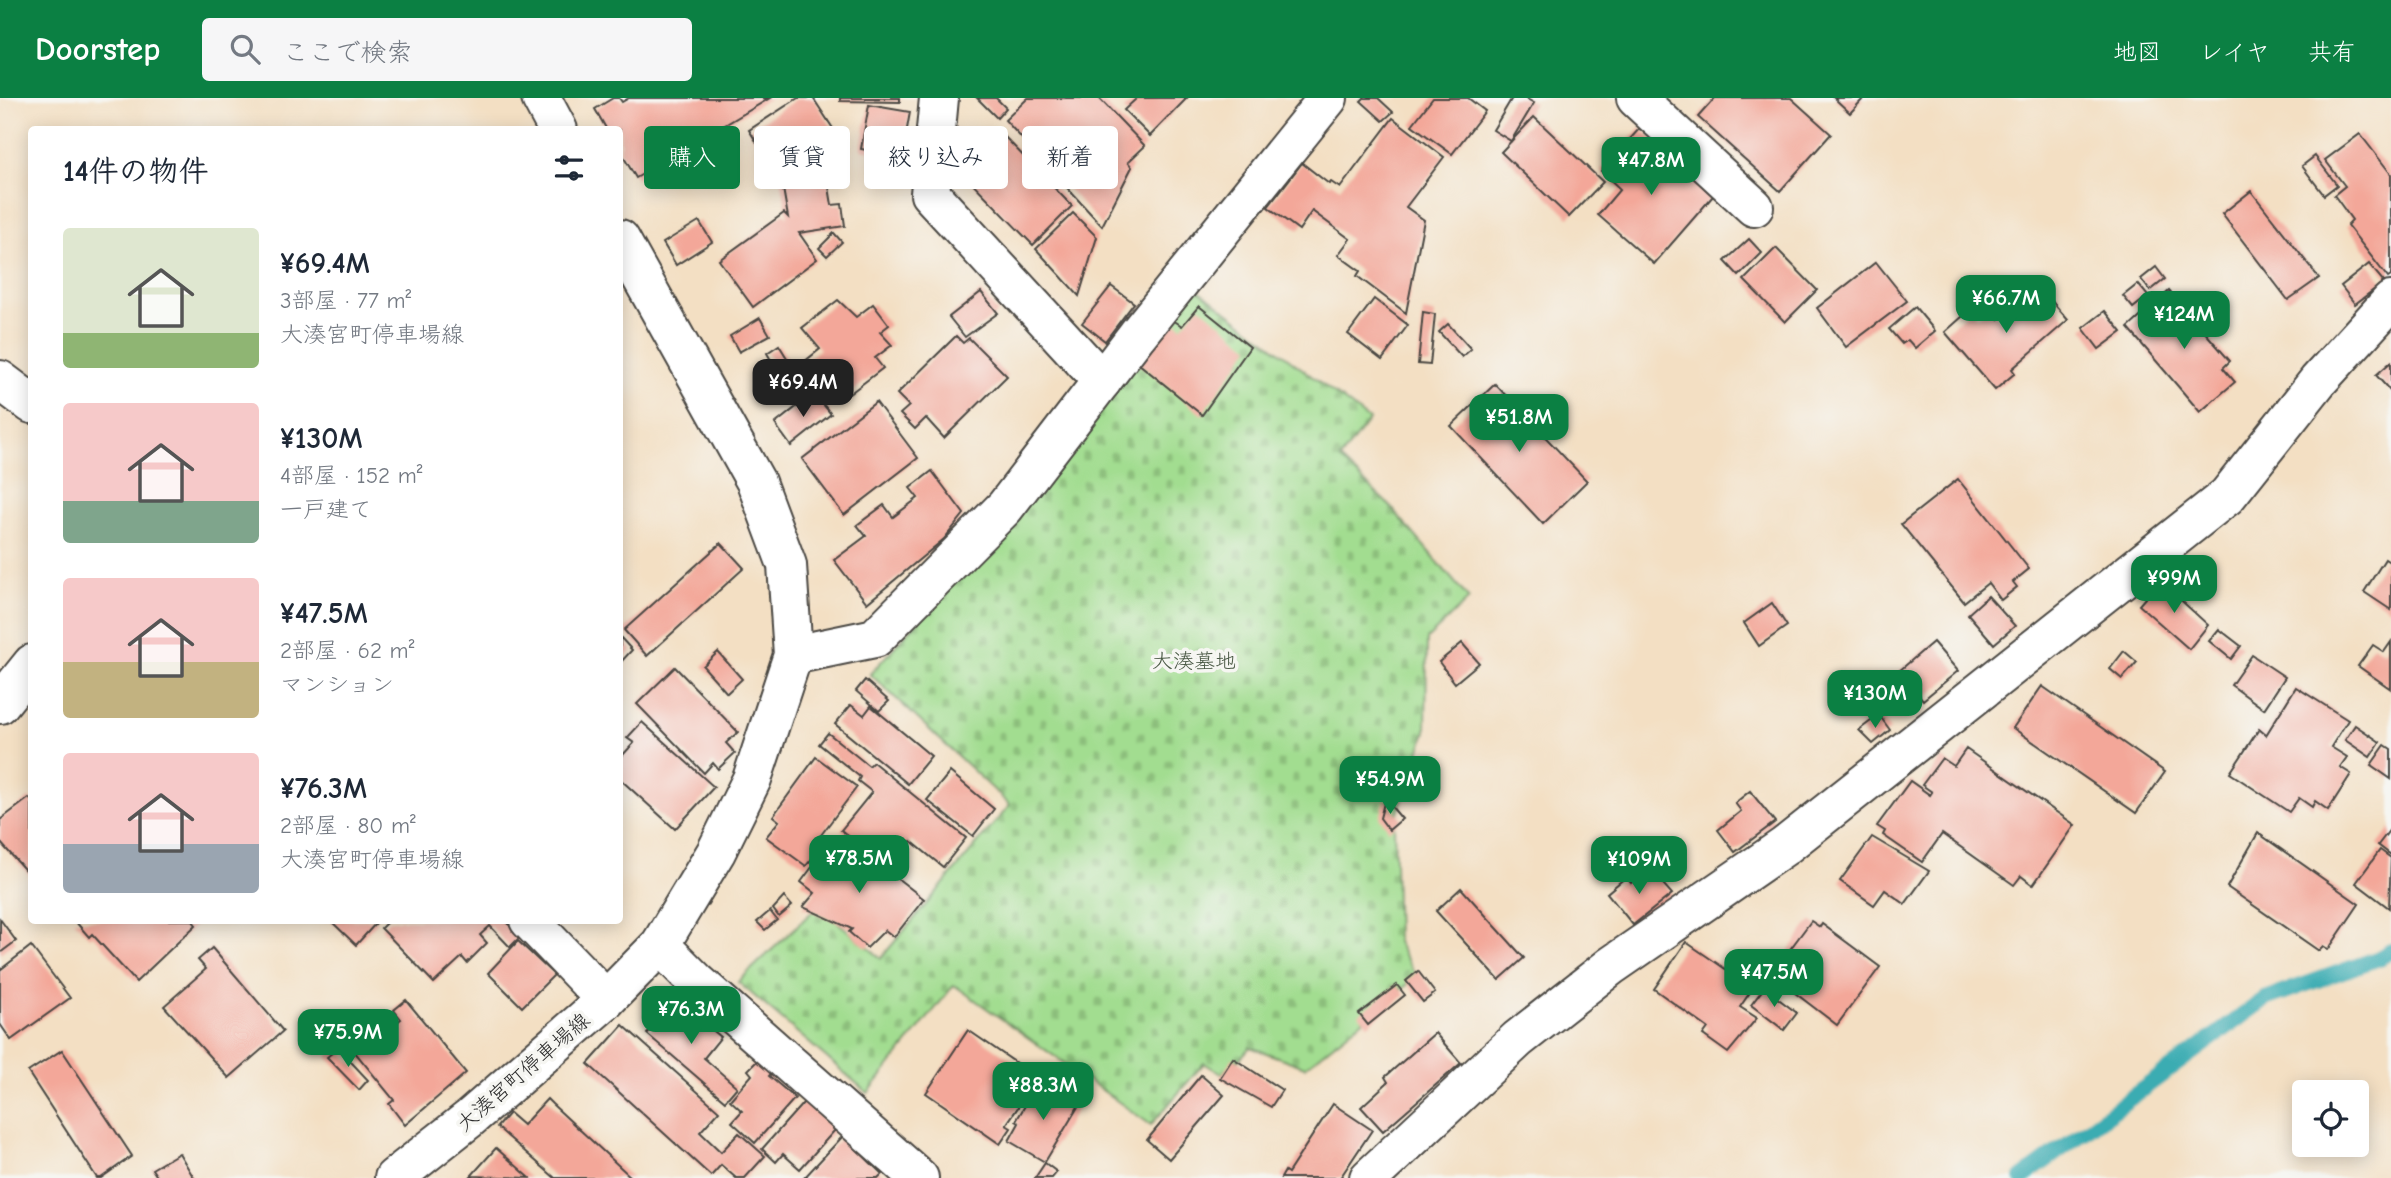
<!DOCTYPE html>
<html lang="ja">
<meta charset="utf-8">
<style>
:root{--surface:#fff;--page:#f6f6f7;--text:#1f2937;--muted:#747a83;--accent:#0b8043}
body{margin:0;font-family:"Comic Neue","Klee One",sans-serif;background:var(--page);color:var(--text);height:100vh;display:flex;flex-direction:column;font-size:26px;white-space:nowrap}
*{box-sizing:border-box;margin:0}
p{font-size:23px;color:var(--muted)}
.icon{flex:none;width:38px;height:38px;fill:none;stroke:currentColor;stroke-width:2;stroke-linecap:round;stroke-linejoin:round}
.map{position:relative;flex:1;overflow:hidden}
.side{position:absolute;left:28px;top:28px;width:595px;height:798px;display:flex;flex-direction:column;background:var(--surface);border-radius:7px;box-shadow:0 4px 18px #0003}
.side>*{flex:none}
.guide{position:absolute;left:644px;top:28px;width:665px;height:63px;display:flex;gap:14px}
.controls{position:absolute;left:2292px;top:982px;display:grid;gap:14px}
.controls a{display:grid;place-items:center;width:77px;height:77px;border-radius:7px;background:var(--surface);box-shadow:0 4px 18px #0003;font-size:35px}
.price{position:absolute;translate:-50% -60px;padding:0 16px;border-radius:14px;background:var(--accent);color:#fff;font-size:23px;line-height:46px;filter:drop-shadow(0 2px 4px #0008)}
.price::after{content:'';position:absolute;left:50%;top:42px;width:21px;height:16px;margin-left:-10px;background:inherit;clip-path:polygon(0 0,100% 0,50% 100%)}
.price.active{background:#222;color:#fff}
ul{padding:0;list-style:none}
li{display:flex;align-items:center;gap:21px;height:175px;padding:0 35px}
li span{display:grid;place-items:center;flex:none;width:196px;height:140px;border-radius:7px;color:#555}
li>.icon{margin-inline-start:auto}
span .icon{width:84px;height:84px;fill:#fffc;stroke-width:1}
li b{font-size:30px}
h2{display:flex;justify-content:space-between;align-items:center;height:84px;padding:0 35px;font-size:30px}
.tag{padding:0 24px;border-radius:7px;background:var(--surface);box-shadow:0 4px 18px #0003;font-size:24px;line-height:63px}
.tag.active{background:var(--accent);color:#fff}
header{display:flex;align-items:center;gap:42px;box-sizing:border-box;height:98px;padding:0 35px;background:var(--accent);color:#fff}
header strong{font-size:33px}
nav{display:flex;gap:38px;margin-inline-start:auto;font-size:24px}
.search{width:490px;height:63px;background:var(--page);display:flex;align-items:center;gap:18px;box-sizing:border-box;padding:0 24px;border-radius:7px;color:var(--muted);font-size:26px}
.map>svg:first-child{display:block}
.cemetery{fill:url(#cemetery-stones);stroke:#66845e;stroke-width:2}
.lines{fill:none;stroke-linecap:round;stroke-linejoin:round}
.stream{stroke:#3aacb2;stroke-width:16}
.building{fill:#f3a799}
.minor-casing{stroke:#494642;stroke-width:42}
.major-casing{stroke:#494642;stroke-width:42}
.minor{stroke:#fff;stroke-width:38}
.major{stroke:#fff;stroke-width:38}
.labels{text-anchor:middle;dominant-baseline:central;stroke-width:7;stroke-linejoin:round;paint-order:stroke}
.park-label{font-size:21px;fill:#495844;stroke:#f6f6f2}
.street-label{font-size:21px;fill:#2b2b2b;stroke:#f6f6f2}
</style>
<header>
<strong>Doorstep</strong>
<div class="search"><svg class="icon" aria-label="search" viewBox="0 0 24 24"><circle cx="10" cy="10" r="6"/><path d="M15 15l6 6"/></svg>ここで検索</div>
<nav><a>地図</a><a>レイヤ</a><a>共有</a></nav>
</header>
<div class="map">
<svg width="2391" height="1080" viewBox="0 0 2391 1080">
<defs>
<pattern id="cemetery-stones" width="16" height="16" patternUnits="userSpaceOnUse" patternTransform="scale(1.75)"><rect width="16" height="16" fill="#a2dd90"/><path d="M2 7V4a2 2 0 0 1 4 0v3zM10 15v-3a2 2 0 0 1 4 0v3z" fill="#8cbe7c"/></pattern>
</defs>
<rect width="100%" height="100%" fill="#f6f6f2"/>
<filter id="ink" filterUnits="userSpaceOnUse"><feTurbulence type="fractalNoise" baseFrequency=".0143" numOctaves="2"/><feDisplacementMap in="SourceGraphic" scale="14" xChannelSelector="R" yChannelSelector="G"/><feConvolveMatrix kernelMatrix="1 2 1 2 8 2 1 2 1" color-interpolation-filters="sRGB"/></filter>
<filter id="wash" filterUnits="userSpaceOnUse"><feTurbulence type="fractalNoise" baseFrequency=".00686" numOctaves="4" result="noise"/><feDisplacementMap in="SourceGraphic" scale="28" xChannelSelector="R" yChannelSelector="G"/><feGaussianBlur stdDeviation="1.57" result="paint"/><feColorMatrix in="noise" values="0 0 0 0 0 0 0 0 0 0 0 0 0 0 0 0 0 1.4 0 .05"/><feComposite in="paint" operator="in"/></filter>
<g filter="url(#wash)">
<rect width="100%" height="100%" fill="#f3dfc3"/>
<path class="cemetery" d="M1195 189 1369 322 1340 361 1390 408 1469 501 1427 541 1426 634 1394 725 1397 844 1417 879 1305 969 1250 949 1225 978 1204 965 1151 1027 954 887 868 995 738 884 818 808 881 860 1010 707 870 576 1004 428Z"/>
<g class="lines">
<path class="stream" d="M2022 1080 2265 901 2379 860 2391 853"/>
</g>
<g id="blocks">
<g class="building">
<path d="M613 0H619L622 4 629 0H770L636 80 620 53V32H607L595 11Z"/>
<path d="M798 0H813L836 35 776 75 749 32Z"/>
<path d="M840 0H900V4L840 3Z"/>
<path d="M977 0H996L1006 10 997 20Z"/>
<path d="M1028 0H1099L1145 48 1128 64 1132 69 1102 128 1005 22Z"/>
<path d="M1137 0H1187L1150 38 1124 12Z"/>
<path d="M1364 0H1378L1393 14 1383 23 1361 3Z"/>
<path d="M1433 0H1468L1485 13 1452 56 1412 27Z"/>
<path d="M1512 0H1525L1534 5 1511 43 1493 32Z"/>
<path d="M1715 0H1791L1831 36 1780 93 1698 19Z"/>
<path d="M1834 0H1864L1850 15Z"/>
<path d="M869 7 910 14 902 59 861 51Z"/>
<path d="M1534 19 1603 84 1569 119 1501 54Z"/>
<path d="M1393 20 1444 59 1406 109 1424 122 1406 215 1357 178 1360 173 1338 157 1350 141 1312 113 1299 132 1268 109 1302 65 1329 86 1331 84 1340 90Z"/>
<path d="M1640 30 1713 98 1654 166 1598 117 1620 91 1601 73Z"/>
<path d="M998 32 1072 108 1033 147 958 70Z"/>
<path d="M2360 36 2391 76V178L2388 180 2347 127 2352 122 2334 97 2345 88 2325 62Z"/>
<path d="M2315 58 2337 87 2324 97 2302 68Z"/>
<path d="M826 71 832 107 842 106 845 128 799 135 817 161 753 209 719 162 784 115 788 119 781 79Z"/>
<path d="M2251 93 2319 180 2288 202 2222 116Z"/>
<path d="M1073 115 1097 139 1079 198 1036 151Z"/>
<path d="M699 123 712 144 676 167 663 145Z"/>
<path d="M834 135 842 144 827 158 819 150Z"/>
<path d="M1749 141 1762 155 1739 178 1725 163Z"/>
<path d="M1776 150 1817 192 1785 224 1744 182Z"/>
<path d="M1876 164 1907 203 1846 249 1817 210Z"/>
<path d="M2369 166 2384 184 2355 206 2341 188Z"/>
<path d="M2156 169 2165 181 2150 193 2141 181Z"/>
<path d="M2138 186 2148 198 2133 210 2123 198Z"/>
<path d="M2038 187 2068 222 2012 271 2015 275 1995 292 1945 234 1971 211 1978 219 1989 209 1999 221Z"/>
<path d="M1111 188 1134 205 1105 243 1082 225Z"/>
<path d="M2169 193 2230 263 2223 270 2235 284 2200 314 2128 230Z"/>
<path d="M981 194 998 215 965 239 949 219Z"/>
<path d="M1374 201 1408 227 1382 262 1348 236Z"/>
<path d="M838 202 856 219 873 206 889 227 880 234 892 247 875 260 883 270 844 300 829 283 823 287 804 264 820 251 802 230Z"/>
<path d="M1199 208 1250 249 1202 317 1138 265 1173 222 1182 228Z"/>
<path d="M1915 209 1935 233 1915 250 1908 242 1902 246 1889 231Z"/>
<path d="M2105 213 2122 234 2099 251 2083 230Z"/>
<path d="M1423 214 1435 216 1430 267 1418 266Z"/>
<path d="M760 220 770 237 739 254 730 238Z"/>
<path d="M1448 226 1471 251 1462 259 1439 234Z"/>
<path d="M956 238 963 245 969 240 1007 278 944 340 926 320 915 331 900 316 909 308 897 296Z"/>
<path d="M779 247 798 278 764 297 756 283 776 271 767 255Z"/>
<path d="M2391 264V294L2376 277Z"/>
<path d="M1495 286 1587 383 1543 426 1451 328Z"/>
<path d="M814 295 831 316 791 348 775 326Z"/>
<path d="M876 304 918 360 844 417 802 361Z"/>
<path d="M932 373 964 416 944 441 867 505 834 462 866 438 857 427 884 407 893 419 918 400 910 390Z"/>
<path d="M1958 381 2029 471 2013 484 2017 489 2001 502 1988 485 1964 504 1901 426Z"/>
<path d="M721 445 744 470 647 558 624 532Z"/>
<path d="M2385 461 2391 465V512L2364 494Z"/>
<path d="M2160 483 2208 527 2189 551 2139 507Z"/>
<path d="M1988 498 2015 528 1994 546 1968 516Z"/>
<path d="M1772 505 1787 528 1759 548 1744 525Z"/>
<path d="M2219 531 2241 548 2231 561 2209 543Z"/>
<path d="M620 539 632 552 620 565Z"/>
<path d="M1933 544 1958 573 1923 602 1899 573Z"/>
<path d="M2391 544V591L2358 568 2373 547 2384 554Z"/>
<path d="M1462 545 1479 565 1455 585 1439 564Z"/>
<path d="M2124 553 2137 564 2122 581 2110 571Z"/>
<path d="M718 554 742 581 727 595 703 568Z"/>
<path d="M2252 557 2285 579 2264 611 2231 587Z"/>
<path d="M675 569 738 634 726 645 735 655 718 671 713 665 704 675 637 606Z"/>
<path d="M865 582 889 603 879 613 856 593Z"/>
<path d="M2042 588 2165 674 2136 715 2013 630Z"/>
<path d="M2296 589 2348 622 2331 649 2347 659 2340 669 2351 676 2328 712 2315 703 2312 709 2299 700 2289 714 2230 675 2259 631 2266 637Z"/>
<path d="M851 607 864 617 871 608 931 658 908 686 835 626Z"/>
<path d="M1879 617 1890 632 1873 646 1859 632Z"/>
<path d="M642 624 714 689 675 731 620 681V660L634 645 627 640Z"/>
<path d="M2355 627 2380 644 2370 659 2345 642Z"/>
<path d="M828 635 869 668 873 664 966 740 943 769 911 743 889 771 841 732 872 694 858 683 860 679 819 646Z"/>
<path d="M2385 647 2391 651V681L2371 667Z"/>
<path d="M1966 651 2075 727 2033 787 2021 778 2014 787 1942 736 1922 764 1883 737 1885 733 1877 728 1910 683 1930 697 1932 694 1922 687 1942 660 1954 668Z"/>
<path d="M816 659 857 689 815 745 821 750 806 768 766 739 779 723 773 718Z"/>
<path d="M950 674 994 711 973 738 927 702Z"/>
<path d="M1750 693 1775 724 1735 754 1718 732 1741 713 1735 705Z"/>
<path d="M29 700 32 703V780L0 744V722Z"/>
<path d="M1385 701 1402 721 1389 732 1380 720Z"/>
<path d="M2391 730V757L2378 747Z"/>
<path d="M2258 735 2359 806 2328 852 2323 849 2319 853 2227 789Z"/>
<path d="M1872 739 1929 773 1905 806 1885 792 1874 807 1840 783Z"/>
<path d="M832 742 884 777 888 773 924 801 894 839 885 832 867 850 849 834 852 831 803 809 815 795 801 784Z"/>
<path d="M2380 752 2391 760 2389 810 2356 785Z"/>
<path d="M1649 770 1672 796 1633 827 1607 795 1626 779 1631 785Z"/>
<path d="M1461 790 1524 860 1499 882 1436 813Z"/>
<path d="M784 799 792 808 779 819 773 811Z"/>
<path d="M770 813 777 822 765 832 757 824Z"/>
<path d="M0 821 16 843 0 855Z"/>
<path d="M74 822H192L196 827 136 884 92 836 89 839Z"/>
<path d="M330 822H375L377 824 356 847Z"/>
<path d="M389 822H505L520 839 510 849 490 828 480 837 487 845 467 865 462 859 434 885 381 830Z"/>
<path d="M1811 823 1820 829 1822 826 1880 869 1837 927 1778 882 1791 863 1785 858Z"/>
<path d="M518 843 554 877 522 909 488 875Z"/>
<path d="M1686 844 1753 890 1740 909 1757 920 1728 955 1703 937 1708 930 1654 891Z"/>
<path d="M31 848 70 900 11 942 0 926V872Z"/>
<path d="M212 850 283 933 229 980 164 908 206 871 198 862Z"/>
<path d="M1418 873 1435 895 1423 904 1406 883Z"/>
<path d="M1397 887 1405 897 1368 927 1359 916Z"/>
<path d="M1764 890 1797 915 1784 932 1751 907Z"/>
<path d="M406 902 466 975 405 1027 389 1006 394 1002 345 942 376 917 388 931 401 921 394 912Z"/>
<path d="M676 902 721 939 704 960 737 989 725 1003 647 936Z"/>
<path d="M623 927 719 1013 700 1034 721 1054 739 1035 765 1058 745 1080H736L721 1067 711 1078 588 966Z"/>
<path d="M968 932 1038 980 1006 1027 1011 1030 1000 1046 926 995Z"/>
<path d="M1435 935 1461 965 1383 1033 1361 1009 1388 984 1385 979Z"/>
<path d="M338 950 368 982 359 992 327 959Z"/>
<path d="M62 952 132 1058 101 1080H97L28 974Z"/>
<path d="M1233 960 1282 992 1271 1009 1220 980Z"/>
<path d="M758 962 772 975 769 978 795 1000 755 1045 732 1024 742 1013 730 1002 752 977 748 972Z"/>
<path d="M1201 977 1224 997 1169 1061 1147 1042Z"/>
<path d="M1039 984 1079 1007 1045 1064 1009 1043 1019 1025 1016 1023Z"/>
<path d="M547 1001 552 1006 632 1080H555L497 1029 509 1015 523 1027Z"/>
<path d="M804 1004 835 1032 800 1071 783 1056 776 1064 762 1051Z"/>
<path d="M1333 1006 1372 1032 1340 1080H1281L1285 1073 1288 1075Z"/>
<path d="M843 1038 882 1076 878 1080H804Z"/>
<path d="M496 1050 530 1080 471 1078Z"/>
<path d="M179 1055 194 1080H158L152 1071Z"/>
<path d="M1045 1065 1057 1074 1052 1080H1035Z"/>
</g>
</g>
</g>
<g filter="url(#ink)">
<use href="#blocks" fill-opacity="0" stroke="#494642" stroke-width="2"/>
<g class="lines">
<g class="minor-casing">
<g id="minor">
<path d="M939 0 930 96 1102 283"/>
<path d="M1636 0 1754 109"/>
<path d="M0 282 32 306"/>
<path d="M793 557 875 540 1005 409 1137 237 1328 0"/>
<path d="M0 606 32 566"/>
<path d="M529 822 606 902"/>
<path d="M660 847 697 884 919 1080"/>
<path d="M1369 1080 1518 941 1611 868 1785 748 2227 398 2318 283 2391 203"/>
</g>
</g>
<g class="major-casing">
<g id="major">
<path d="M541 0 558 32"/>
<path d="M394 1080 469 1021 606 902 660 847 716 754 752 681 793 557 787 467 756 384 620 141"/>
</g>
</g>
<use href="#minor" class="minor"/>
<use href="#major" class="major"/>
</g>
</g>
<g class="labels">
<g class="park-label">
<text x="1194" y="563">大湊墓地</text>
</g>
<g class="street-label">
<text transform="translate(523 974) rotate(-41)">大湊宮町停車場線</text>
</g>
</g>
</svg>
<div class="controls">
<a><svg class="icon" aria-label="locate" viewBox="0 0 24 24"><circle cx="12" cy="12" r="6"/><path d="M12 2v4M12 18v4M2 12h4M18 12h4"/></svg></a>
</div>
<b class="price" style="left:1651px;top:99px">¥47.8M</b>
<b class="price" style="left:2006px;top:237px">¥66.7M</b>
<b class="price" style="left:2184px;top:253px">¥124M</b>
<b class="price active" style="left:803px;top:321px">¥69.4M</b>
<b class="price" style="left:1519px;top:356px">¥51.8M</b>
<b class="price" style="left:2174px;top:517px">¥99M</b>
<b class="price" style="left:1875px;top:632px">¥130M</b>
<b class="price" style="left:1390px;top:718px">¥54.9M</b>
<b class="price" style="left:859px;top:797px">¥78.5M</b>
<b class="price" style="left:1639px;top:798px">¥109M</b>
<b class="price" style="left:1774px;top:911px">¥47.5M</b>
<b class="price" style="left:691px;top:948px">¥76.3M</b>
<b class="price" style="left:348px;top:971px">¥75.9M</b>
<b class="price" style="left:1043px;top:1024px">¥88.3M</b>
<div class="guide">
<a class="tag active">購入</a>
<a class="tag">賃貸</a>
<a class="tag">絞り込み</a>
<a class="tag">新着</a>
</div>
<section class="side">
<h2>14件の物件<svg class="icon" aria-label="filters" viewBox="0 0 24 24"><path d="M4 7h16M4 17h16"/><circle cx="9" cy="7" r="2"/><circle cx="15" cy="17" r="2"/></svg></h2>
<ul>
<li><span style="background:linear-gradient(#dfe7d0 75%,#8fb573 0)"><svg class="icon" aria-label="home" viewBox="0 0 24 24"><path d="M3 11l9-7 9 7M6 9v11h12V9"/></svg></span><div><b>¥69.4M</b><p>3部屋 · 77 m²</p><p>大湊宮町停車場線</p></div></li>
<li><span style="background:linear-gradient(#f6c9c9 70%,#7fa58c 0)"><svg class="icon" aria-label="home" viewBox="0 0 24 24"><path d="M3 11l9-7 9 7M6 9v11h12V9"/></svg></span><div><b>¥130M</b><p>4部屋 · 152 m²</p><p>一戸建て</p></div></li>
<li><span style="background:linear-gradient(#f6c9c9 60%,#c2b280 0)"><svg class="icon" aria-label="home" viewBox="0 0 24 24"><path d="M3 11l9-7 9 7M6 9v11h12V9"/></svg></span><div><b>¥47.5M</b><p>2部屋 · 62 m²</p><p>マンション</p></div></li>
<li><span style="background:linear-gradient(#f6c9c9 65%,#9aa5b1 0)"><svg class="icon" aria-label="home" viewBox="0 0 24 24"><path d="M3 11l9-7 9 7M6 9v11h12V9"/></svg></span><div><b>¥76.3M</b><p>2部屋 · 80 m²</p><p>大湊宮町停車場線</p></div></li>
</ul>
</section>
</div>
